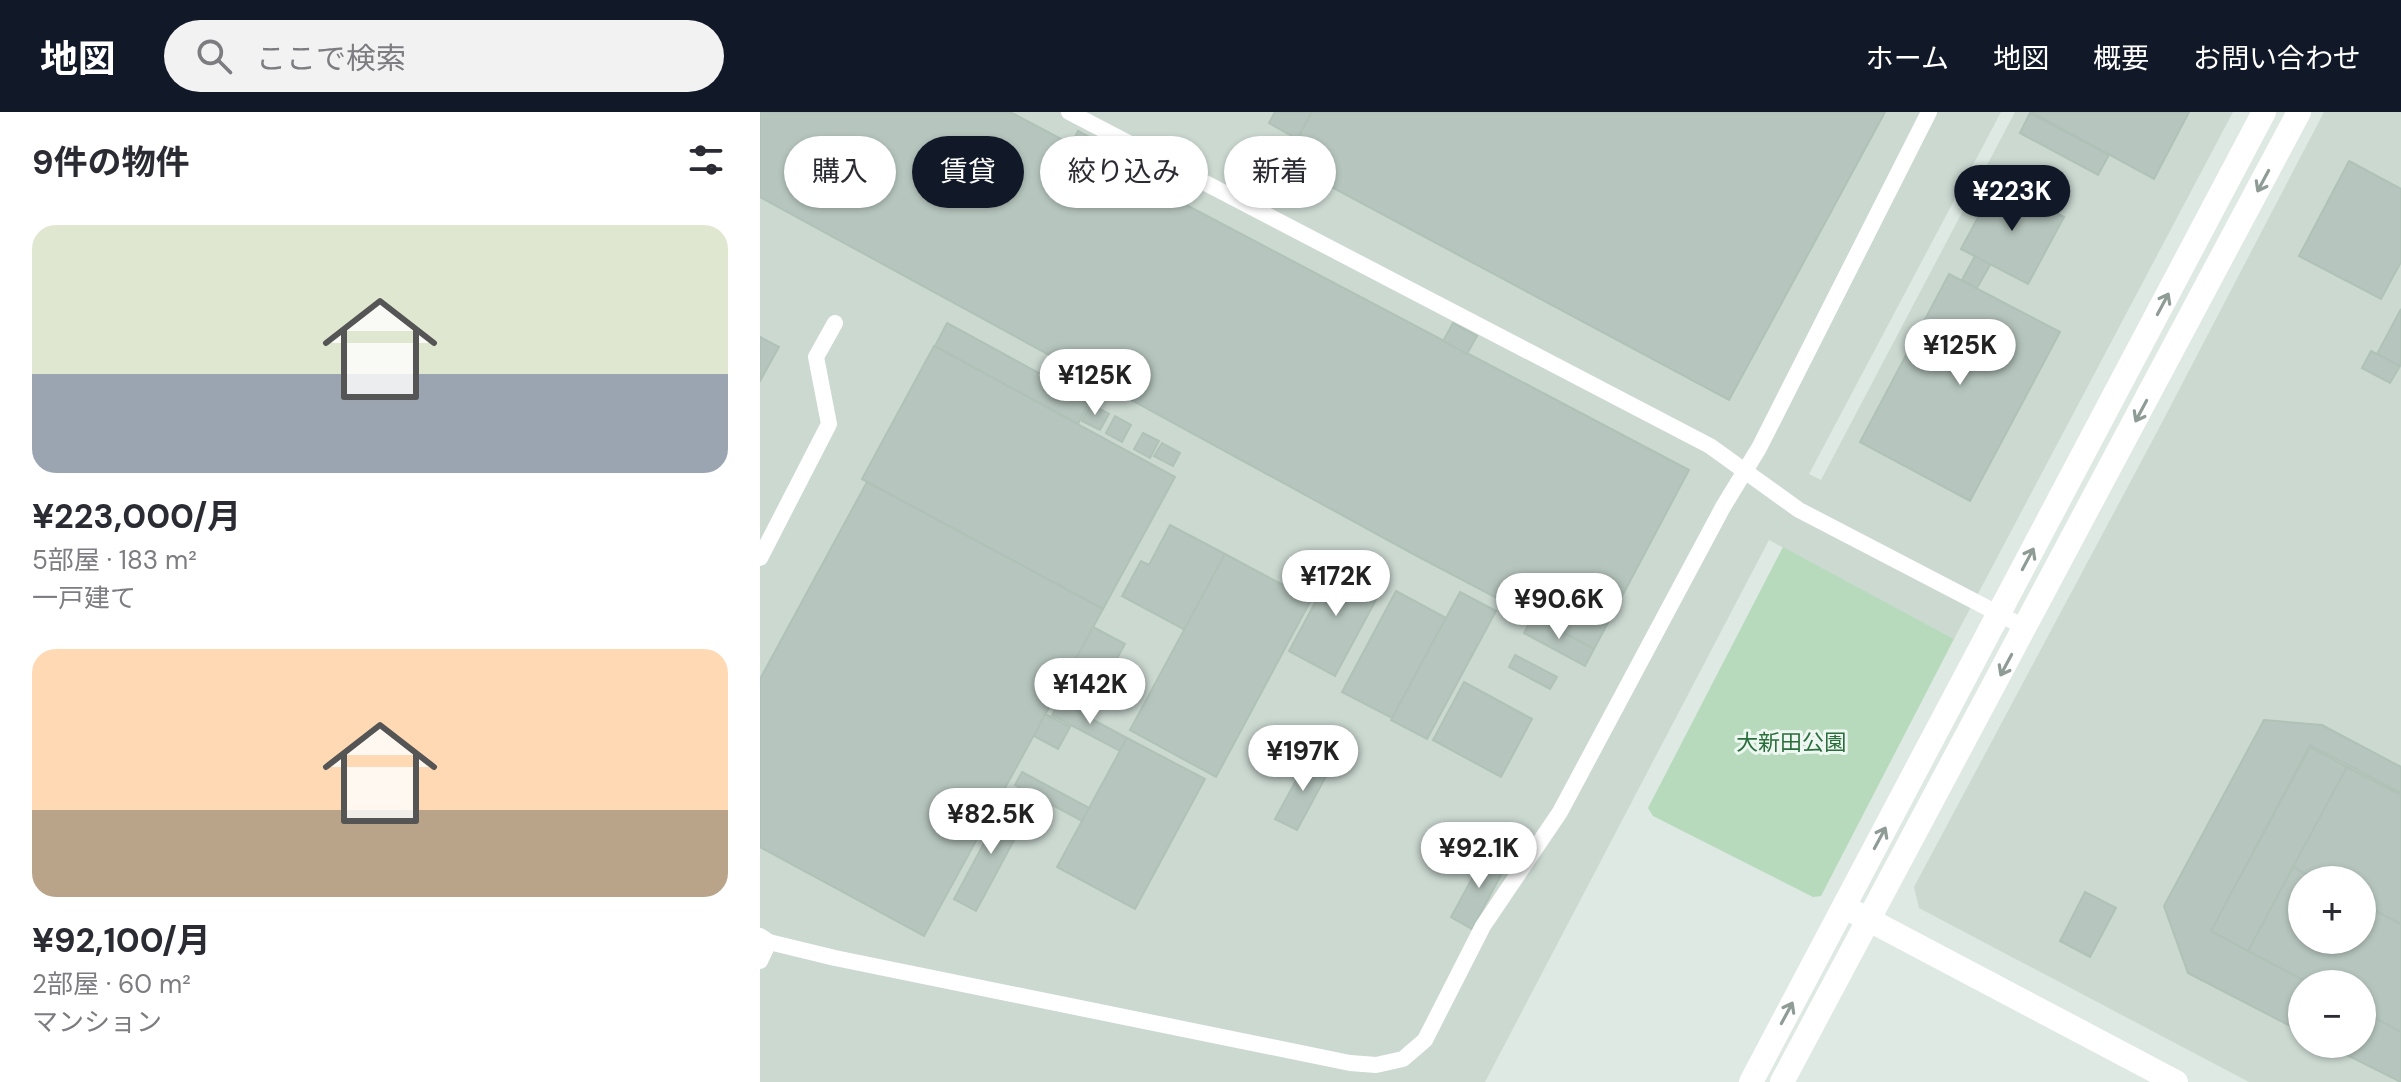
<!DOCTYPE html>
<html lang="ja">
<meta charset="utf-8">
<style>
:root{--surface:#fff;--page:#f2f2f3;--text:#2b2b33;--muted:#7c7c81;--accent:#111827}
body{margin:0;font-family:"DM Sans","Noto Sans JP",sans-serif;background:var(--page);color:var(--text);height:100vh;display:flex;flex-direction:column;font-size:30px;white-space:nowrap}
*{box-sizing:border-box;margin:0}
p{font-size:26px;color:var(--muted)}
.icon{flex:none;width:44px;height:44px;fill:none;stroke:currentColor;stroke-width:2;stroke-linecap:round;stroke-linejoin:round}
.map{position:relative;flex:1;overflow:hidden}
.sheet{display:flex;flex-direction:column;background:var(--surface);width:760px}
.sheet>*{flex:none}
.guide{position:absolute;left:24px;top:24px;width:760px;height:72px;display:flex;gap:16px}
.buttons{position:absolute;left:1528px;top:754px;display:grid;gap:16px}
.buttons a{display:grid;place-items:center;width:88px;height:88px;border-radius:50%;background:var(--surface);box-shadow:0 2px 6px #0004;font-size:40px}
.price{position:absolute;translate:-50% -68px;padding:0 18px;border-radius:28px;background:#fff;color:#222;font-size:26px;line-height:52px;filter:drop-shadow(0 2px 4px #0008)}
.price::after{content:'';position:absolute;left:50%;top:48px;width:24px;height:18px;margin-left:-12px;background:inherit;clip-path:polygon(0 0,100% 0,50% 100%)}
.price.active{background:var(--accent);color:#fff}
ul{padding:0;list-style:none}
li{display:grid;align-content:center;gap:16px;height:424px;padding:0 32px}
li span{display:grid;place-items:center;height:248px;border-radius:24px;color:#555}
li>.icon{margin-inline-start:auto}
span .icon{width:144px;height:144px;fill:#fffc;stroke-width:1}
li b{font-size:34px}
h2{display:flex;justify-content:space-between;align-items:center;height:96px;padding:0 32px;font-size:34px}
.pill{padding:0 28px;border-radius:36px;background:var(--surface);box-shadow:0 2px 6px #0004;font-size:28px;line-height:72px}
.pill.active{background:var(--accent);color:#fff}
header{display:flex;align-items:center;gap:48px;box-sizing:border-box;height:112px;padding:0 40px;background:var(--accent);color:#fff}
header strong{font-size:38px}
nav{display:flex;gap:44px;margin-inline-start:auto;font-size:28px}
.search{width:560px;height:72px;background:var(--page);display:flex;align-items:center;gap:20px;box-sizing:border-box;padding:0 28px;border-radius:44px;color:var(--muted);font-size:30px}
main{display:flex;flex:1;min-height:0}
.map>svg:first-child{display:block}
.built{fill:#cbd9d1;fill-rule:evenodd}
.green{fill:#b6dabb}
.building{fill:#b6c6be;stroke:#b0c2b8;stroke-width:2}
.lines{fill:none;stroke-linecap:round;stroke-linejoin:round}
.service{stroke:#fff;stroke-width:16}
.tertiary{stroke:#fff;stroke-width:24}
.oneway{stroke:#8f9c96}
.labels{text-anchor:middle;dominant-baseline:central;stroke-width:6;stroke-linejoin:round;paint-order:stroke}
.park-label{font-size:22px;fill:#2a6e3c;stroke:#edf6f0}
</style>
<header>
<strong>地図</strong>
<div class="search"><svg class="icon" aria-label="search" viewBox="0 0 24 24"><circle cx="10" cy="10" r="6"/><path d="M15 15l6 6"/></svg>ここで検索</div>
<nav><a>ホーム</a><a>地図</a><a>概要</a><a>お問い合わせ</a></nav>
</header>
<main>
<section class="sheet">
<h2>9件の物件<svg class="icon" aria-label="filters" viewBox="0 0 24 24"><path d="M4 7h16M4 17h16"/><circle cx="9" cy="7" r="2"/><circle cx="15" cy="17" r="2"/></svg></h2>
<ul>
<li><span style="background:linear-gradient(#dfe7d0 60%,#9aa5b1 0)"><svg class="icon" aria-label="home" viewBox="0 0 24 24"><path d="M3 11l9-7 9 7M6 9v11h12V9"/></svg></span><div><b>¥223,000/月</b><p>5部屋 · 183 m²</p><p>一戸建て</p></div></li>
<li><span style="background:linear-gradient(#ffd9b3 65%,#b9a48a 0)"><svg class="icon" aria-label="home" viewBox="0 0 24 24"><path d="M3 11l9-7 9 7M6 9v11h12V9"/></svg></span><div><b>¥92,100/月</b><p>2部屋 · 60 m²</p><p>マンション</p></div></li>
</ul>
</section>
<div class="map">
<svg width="1641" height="970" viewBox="0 0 1641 970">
<rect width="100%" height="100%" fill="#dde9e2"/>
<g class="built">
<path d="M0 0H1241L1049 362 1061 368 1255 0H1473L1194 527 1009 428 725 970H0Z"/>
<path d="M1564 0H1641V970H1489L1159 796 1154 775 1397 320ZM1542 768H1602V828H1542ZM1542 872H1602V932H1542Z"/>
</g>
<path class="green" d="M1023 435 1194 527 1061 784 1053 785 893 704 888 696Z"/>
<g class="building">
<path d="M0 0H250L929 358 834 537 657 444 0 85Z"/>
<path d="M515 0H552L537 27 509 11Z"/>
<path d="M552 0H1125L969 288 525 50Z"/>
<path d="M1271 0H1429L1394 67Z"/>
<path d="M1270 1 1349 43 1338 63 1260 21Z"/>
<path d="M318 19 333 27 324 44 309 36Z"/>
<path d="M1589 49 1641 77V150L1621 187 1539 144Z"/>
<path d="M1237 70 1304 105 1268 172 1201 137Z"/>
<path d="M1215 144 1230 153 1217 176 1202 168Z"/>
<path d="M1189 162 1300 220 1210 389 1100 330Z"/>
<path d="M1641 197V251L1640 254 1617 242Z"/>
<path d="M187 211 330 289 318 312 175 234Z"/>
<path d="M693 211 717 224 707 242 683 229Z"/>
<path d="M0 225 19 235 0 269Z"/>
<path d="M174 234 415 365 343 497 102 367Z"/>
<path d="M1611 239 1640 254 1630 271 1602 256Z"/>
<path d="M331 292 349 302 340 318 322 309Z"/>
<path d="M355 304 371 313 362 330 346 321Z"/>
<path d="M383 321 399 329 390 346 374 337Z"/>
<path d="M402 331 420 341 413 354 394 344Z"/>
<path d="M107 370 343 497 164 824 0 735V567Z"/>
<path d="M410 413 465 442 425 518 362 484 381 449 389 453Z"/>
<path d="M465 442 551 488 456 665 370 618Z"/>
<path d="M578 448 624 473 575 564 529 539Z"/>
<path d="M636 479 686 506 632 606 582 580Z"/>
<path d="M700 480 736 499 667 627 631 608Z"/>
<path d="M773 504 834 537 825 554 764 521Z"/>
<path d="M333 515 365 532 326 602 295 586Z"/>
<path d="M755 543 797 565 790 577 749 555Z"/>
<path d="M704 570 772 607 741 665 673 628Z"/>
<path d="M300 590 367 626 360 639 292 603Z"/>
<path d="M285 602 310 615 298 637 274 624Z"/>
<path d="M1504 608 1562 613 1641 655V681L1550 633 1451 819 1551 872H1542V920L1428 861 1404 794Z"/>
<path d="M367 626 445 667 375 797 297 755Z"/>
<path d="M1550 635 1587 655 1488 839 1451 819Z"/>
<path d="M550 643 571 655 537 718 515 707Z"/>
<path d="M1587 655 1641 683V812L1602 792V768H1557L1533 755Z"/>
<path d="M262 660 329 696 322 709 255 673Z"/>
<path d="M246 690 268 702 216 799 194 787Z"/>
<path d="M727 739 748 750 712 817 691 805Z"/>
<path d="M1533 755 1557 768H1542V828H1602V792L1641 812V920L1602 899V872H1551L1488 839Z"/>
<path d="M1325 780 1356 796 1330 845 1300 829Z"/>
<path d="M1602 899 1641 920V970L1565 932H1602Z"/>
</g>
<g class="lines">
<g class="service">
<path d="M309 0 950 334 1039 398 1266 516"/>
<path d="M0 446 69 312 56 245 75 211"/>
<path d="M0 824 9 830 75 846 590 951 616 953 643 947 665 928 723 814 800 700 963 395 999 336 1169 0"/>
<path d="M0 849 9 830"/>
</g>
<g class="tertiary">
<path d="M1096 801 1416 970"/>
<path d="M991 970 1504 0"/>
<path d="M1022 970 1539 0"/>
</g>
</g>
<defs><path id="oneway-shaft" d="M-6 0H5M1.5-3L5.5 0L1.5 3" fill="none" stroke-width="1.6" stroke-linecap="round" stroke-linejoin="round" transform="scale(2)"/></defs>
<g class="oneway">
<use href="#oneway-shaft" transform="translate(1503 69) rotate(118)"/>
<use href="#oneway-shaft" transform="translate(1403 192) rotate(-62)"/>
<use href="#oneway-shaft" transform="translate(1381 299) rotate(118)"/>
<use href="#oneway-shaft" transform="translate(1268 447) rotate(-62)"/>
<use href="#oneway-shaft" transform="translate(1246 553) rotate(118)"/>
<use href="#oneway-shaft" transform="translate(1120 726) rotate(-62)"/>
<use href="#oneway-shaft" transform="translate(1027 901) rotate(-62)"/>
</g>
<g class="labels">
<g class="park-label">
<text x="1031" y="630">大新田公園</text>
</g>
</g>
</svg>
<div class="buttons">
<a>+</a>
<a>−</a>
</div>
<b class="price active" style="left:1252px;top:121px">¥223K</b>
<b class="price" style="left:1200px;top:275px">¥125K</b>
<b class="price" style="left:335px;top:305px">¥125K</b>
<b class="price" style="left:576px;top:506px">¥172K</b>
<b class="price" style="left:799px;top:529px">¥90.6K</b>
<b class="price" style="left:330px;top:614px">¥142K</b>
<b class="price" style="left:543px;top:681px">¥197K</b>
<b class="price" style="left:231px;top:744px">¥82.5K</b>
<b class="price" style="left:719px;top:778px">¥92.1K</b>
<div class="guide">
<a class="pill">購入</a>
<a class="pill active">賃貸</a>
<a class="pill">絞り込み</a>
<a class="pill">新着</a>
</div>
</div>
</main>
